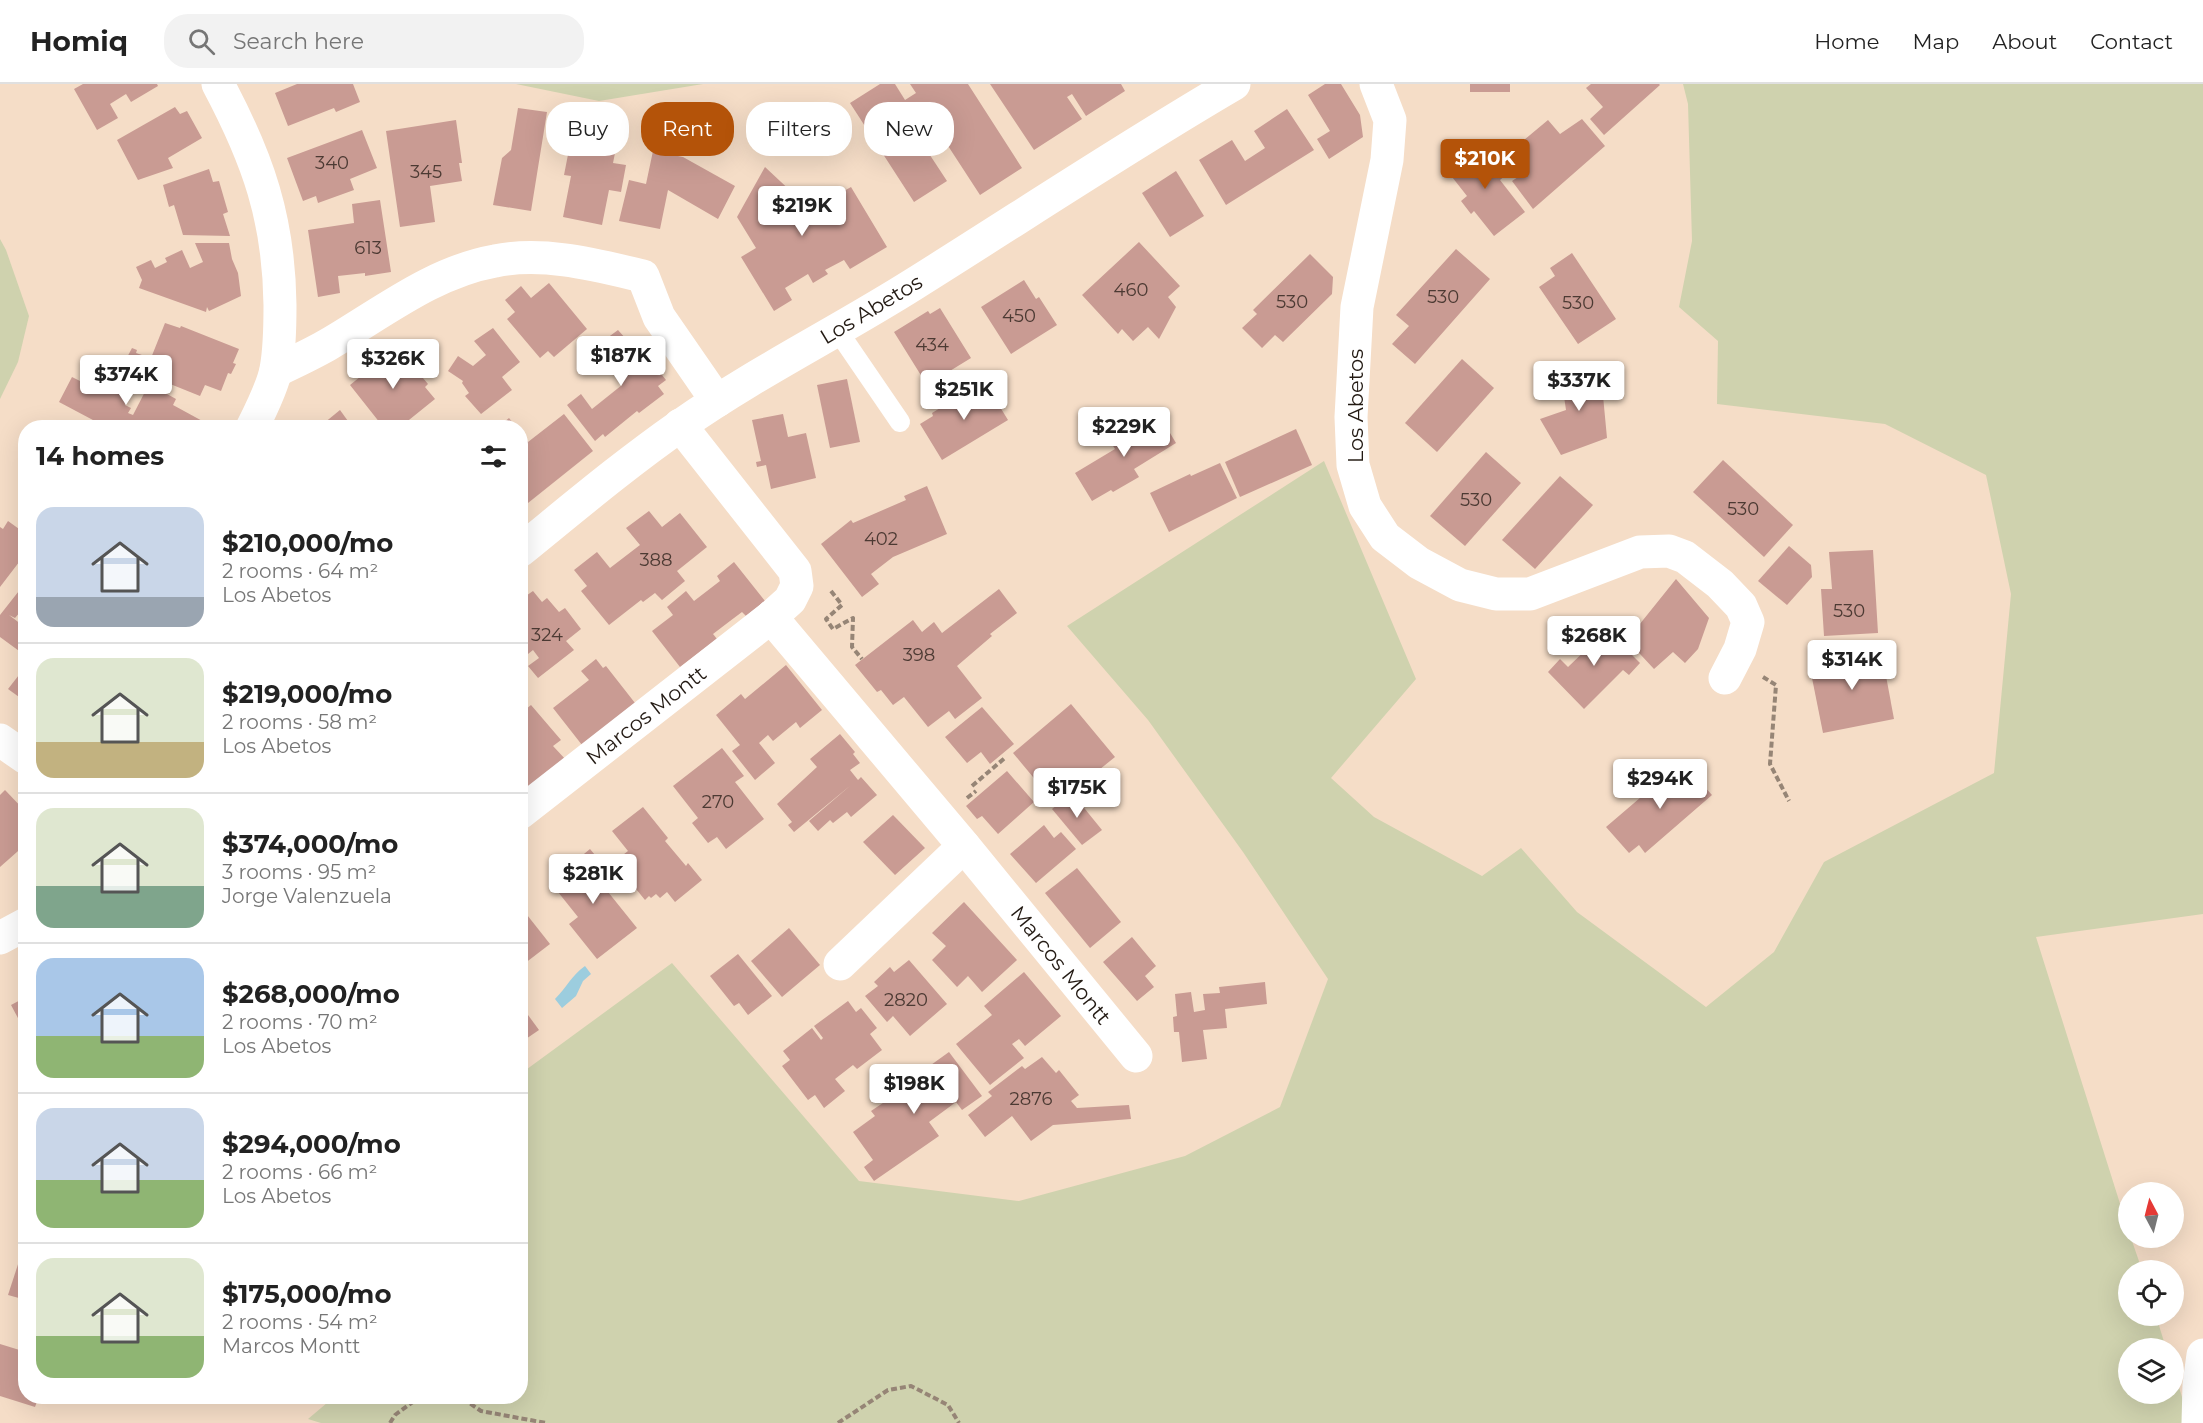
<!DOCTYPE html>
<meta charset="utf-8">
<style>
:root{--surface:#fff;--page:#f2f2f2;--text:#222;--muted:#767676;--line:#e0e0e0;--accent:#b45309}
body{margin:0;font-family:Montserrat,sans-serif;background:var(--page);color:var(--text);height:100vh;display:flex;flex-direction:column;font-size:22px;white-space:nowrap}
*{box-sizing:border-box;margin:0}
p{font-size:20px;color:var(--muted)}
.icon{flex:none;width:33px;height:33px;fill:none;stroke:currentColor;stroke-width:2;stroke-linecap:round;stroke-linejoin:round}
.map{position:relative;flex:1;overflow:hidden}
.drawer{position:absolute;left:18px;top:336px;width:510px;height:984px;display:flex;flex-direction:column;background:var(--surface);border-radius:24px;box-shadow:0 6px 24px #0002}
.drawer>*{flex:none}
.top-card{position:absolute;left:546px;top:18px;width:570px;height:54px;display:flex;gap:12px}
.needle{width:39px;rotate:353deg}
.controls{position:absolute;left:2118px;top:1098px;display:grid;gap:12px}
.controls a{display:grid;place-items:center;width:66px;height:66px;border-radius:50%;background:var(--surface);box-shadow:0 6px 24px #0002;font-size:30px}
.price{position:absolute;translate:-50% -51px;padding:0 14px;border-radius:6px;background:#fff;color:#222;font-size:20px;line-height:39px;filter:drop-shadow(0 2px 3px #0008)}
.price::after{content:'';position:absolute;left:50%;top:36px;width:18px;height:14px;margin-left:-9px;background:inherit;clip-path:polygon(0 0,100% 0,50% 100%)}
.price.current{background:var(--accent);color:#fff}
ul{padding:0;list-style:none}
li{display:flex;align-items:center;gap:18px;height:150px;padding:0 18px}
li+li{border-top:2px solid var(--line)}
li span{display:grid;place-items:center;flex:none;width:168px;height:120px;border-radius:18px;color:#555}
li>.icon{margin-inline-start:auto}
span .icon{width:72px;height:72px;fill:#fffc;stroke-width:1}
li b{font-size:26px}
h2{display:flex;justify-content:space-between;align-items:center;height:72px;padding:0 18px;font-size:26px}
.chip{padding:0 21px;border-radius:24px;background:var(--surface);box-shadow:0 6px 24px #0002;font-size:21px;line-height:54px}
.chip.current{background:var(--accent);color:#fff}
header{display:flex;align-items:center;gap:36px;box-sizing:border-box;height:84px;padding:0 30px;background:var(--surface);border-bottom:2px solid var(--line)}
header strong{font-size:28px}
nav{display:flex;gap:33px;margin-inline-start:auto;font-size:21px}
.search{width:420px;height:54px;background:var(--page);display:flex;align-items:center;gap:15px;box-sizing:border-box;padding:0 21px;border-radius:24px;color:var(--muted);font-size:22px}
.map>svg:first-child{display:block}
.green{fill:#cfd2ae}
.water{fill:#9ccdde}
.building{fill:#c99b93}
.lines{fill:none;stroke-linecap:round;stroke-linejoin:round}
.path{stroke:#968576;stroke-width:4;stroke-dasharray:6 3;stroke-linecap:butt}
.lane{stroke:#fff;stroke-width:20}
.street{stroke:#fff;stroke-width:33}
.labels{text-anchor:middle;dominant-baseline:central;stroke-width:4.5;stroke-linejoin:round;paint-order:stroke}
.number-label{font-size:18px;fill:#4c3a33}
.street-label{font-size:21px;fill:#231a13;stroke:#fff}
</style>
<header>
<strong>Homiq</strong>
<div class="search"><svg class="icon" aria-label="search" viewBox="0 0 24 24"><circle cx="10" cy="10" r="6"/><path d="M15 15l6 6"/></svg>Search here</div>
<nav><a>Home</a><a>Map</a><a>About</a><a>Contact</a></nav>
</header>
<div class="map">
<svg width="2203" height="1339" viewBox="0 0 2203 1339">
<rect width="100%" height="100%" fill="#f5ddc7"/>
<g class="green">
<path d="M516 0H703L599 17Z"/>
<path d="M1683 0H2203V830L2036 853 2128 1145V1154H2131L2142 1186H2128V1232H2156L2166 1264H2128V1310H2174V1287L2190 1339H321L308 1335 334 1313 520 1312V1032L523 988 672 879 859 1097 1019 1117 1185 1072 1280 1023 1328 895 1243 768 1148 636 1067 542 1324 377 1416 595 1331 694 1374 733 1482 792 1521 764 1577 828 1706 923 1774 868 1824 778 1994 689 2011 510 1986 391 1885 340 1717 320 1718 257 1679 223 1692 157 1688 20Z"/>
<path d="M0 155 6 166 29 232 18 278 0 315Z"/>
</g>
<path class="water" d="M585 882 591 890 583 897 576 912 562 924 555 915C567 903 571 892 585 882Z"/>
<g class="building">
<path d="M83 0H157L158 2 131 18 126 10 110 20 118 34 97 46 74 5Z"/>
<path d="M297 0H353L360 18 336 28 334 24 288 42 275 9Z"/>
<path d="M880 0H895L905 16 916 9 910 0H968L1022 84 980 111 939 48 922 59 947 97 914 118 850 19Z"/>
<path d="M990 0H1121L1125 7 1086 32 1072 10 1067 13 1082 35 1034 66Z"/>
<path d="M1325 0H1341L1360 31 1363 53 1329 75 1317 55 1330 47 1308 11Z"/>
<rect x="1470" y="0" width="40" height="8"/>
<path d="M1591 0H1659L1660 1 1604 51 1590 35 1603 23 1586 4Z"/>
<path d="M175 23 180 30 187 27 202 54 168 74 173 84 138 96 117 56Z"/>
<path d="M518 24 547 28 531 127 493 121 502 74 511 66Z"/>
<path d="M1287 25 1314 66 1226 121 1199 76 1232 56 1245 77 1265 64 1254 47Z"/>
<path d="M1582 35 1605 62 1533 125 1512 97 1521 91 1506 71 1548 36 1560 50Z"/>
<path d="M456 36 462 79H459L462 97 430 102 435 138 400 143 386 47Z"/>
<path d="M574 40 619 49 613 79 626 81 621 108 609 106 602 141 563 133 571 92 564 91Z"/>
<path d="M362 46 377 84 350 95 354 106 318 119 316 112 303 117 287 74Z"/>
<path d="M1484 62 1507 90 1500 96 1525 128 1494 152 1474 127 1471 130 1461 117 1467 112 1445 84 1465 68 1470 73Z"/>
<path d="M653 67 683 73 735 102 718 135 668 106 660 145 619 137 629 96 646 100Z"/>
<path d="M765 83 811 126 851 103 887 163 850 185 844 176 825 186 828 190 813 199 808 190 785 204 792 216 774 227 741 173 756 164 737 133Z"/>
<path d="M209 85 213 98 219 97 228 128 223 130 230 152 183 151 174 121 169 123 163 101Z"/>
<path d="M1176 87 1204 132 1170 153 1142 109Z"/>
<path d="M380 116 391 188 365 192V189L338 192 340 209 318 213 308 146 354 139 352 120Z"/>
<path d="M1139 158 1180 202 1168 213 1176 223 1159 255 1148 243 1133 257 1122 245 1118 250 1082 211Z"/>
<path d="M195 159H229L232 175 238 189 241 212 209 227 207 223 206 228 139 204 142 196 136 183 151 176 155 184 167 178 165 174 182 166 190 184 203 178Z"/>
<path d="M1456 165 1490 195 1415 280 1392 260 1409 242 1396 231Z"/>
<path d="M1572 169 1616 235 1578 260 1539 203 1555 192 1550 184Z"/>
<path d="M1310 170 1333 193 1332 210 1283 258 1275 251 1262 264 1242 244 1257 230 1253 226Z"/>
<path d="M1024 196 1036 215 1039 213 1057 241 1011 270 981 223Z"/>
<path d="M549 199 587 245 554 273 548 267 540 274 507 235 515 228 505 216 521 202 531 214Z"/>
<path d="M940 224 971 274 927 301 894 248 928 227 930 230Z"/>
<path d="M165 239 180 244 181 242 239 265 233 279 236 280 231 290 228 289 221 307 205 301 200 312 123 281 132 264 137 266 136 269 151 274Z"/>
<path d="M493 244 520 278 502 293 512 306 481 330 465 312 469 309 462 299 463 297 448 287 458 272 473 282 486 271 474 257Z"/>
<path d="M618 246 626 255 631 252 666 296 658 302 664 310 639 329 637 327 605 353 603 350 595 357 567 321 581 310 592 325 622 301 601 274 607 270 599 260Z"/>
<path d="M397 263 428 300 425 303 435 315 399 344H384L350 301Z"/>
<path d="M1462 275 1494 304 1437 368 1405 339Z"/>
<path d="M1600 280 1607 354 1561 371 1540 335 1566 326 1561 292Z"/>
<path d="M101 287 134 304 125 321 131 324 128 329 133 331 149 300 176 315 173 321 206 339 204 344H108L59 318 72 293 92 303Z"/>
<path d="M847 295 860 358 830 364 817 301Z"/>
<path d="M984 297 1008 336 942 376 920 340 933 332 932 329Z"/>
<path d="M340 326 353 344H318Z"/>
<path d="M564 330 593 367 528 419 520 409V348L528 358Z"/>
<path d="M783 330 788 353 806 349 816 394 771 405 766 381 757 383 756 378 761 377 752 336Z"/>
<path d="M1138 332 1148 349 1164 339 1176 359 1134 385 1139 393 1113 408 1111 406 1092 417 1075 389 1115 365 1107 352Z"/>
<path d="M509 334 517 344H497Z"/>
<path d="M1296 345 1312 381 1240 413 1225 378Z"/>
<path d="M1486 368 1521 399 1465 462 1430 432Z"/>
<path d="M1723 376 1793 441 1764 473 1693 408Z"/>
<path d="M1220 379 1237 414 1169 448 1150 409 1190 390 1191 392Z"/>
<path d="M1560 392 1593 421 1535 485 1502 456Z"/>
<path d="M927 402 947 450 893 473 871 490 879 500 862 513 821 460 851 436 853 439 906 416 904 412Z"/>
<path d="M649 427 662 443 680 429 707 463 677 487 685 497 662 516 655 509 643 518 641 516 609 541 581 507 587 502 574 486 597 468 610 484 640 461 626 444Z"/>
<path d="M8 437 26 450V469L0 503V443L3 445Z"/>
<path d="M1789 462 1811 481 1812 493 1787 521 1758 497Z"/>
<path d="M1873 466 1878 549 1824 552 1821 505H1832L1829 468Z"/>
<path d="M734 478 765 517 746 532 742 528 730 537 713 550 717 555 680 583 652 547 673 531 667 523 686 507 694 517 720 497 717 492Z"/>
<path d="M1676 495 1709 534 1698 565 1685 579 1673 568 1654 585 1627 556Z"/>
<path d="M26 498V521L15 534 9 531 26 544V572L0 553V531Z"/>
<path d="M999 505 1017 529 990 550 992 552 957 582 982 614 955 635 949 627 928 643 904 613 893 621 881 606 877 608 855 581 913 536 922 548 934 538 942 549Z"/>
<path d="M533 507 542 518 547 514 559 528 565 524 581 545 566 557 574 566 538 594 528 582 539 574 533 566 523 574 520 570V516Z"/>
<path d="M1601 540 1640 579 1629 591 1623 586 1584 625 1548 588 1560 575 1568 583 1592 560 1587 554Z"/>
<path d="M1881 565 1894 635 1823 649 1809 579Z"/>
<path d="M596 575 603 584 606 582 635 619 582 661 553 624 589 596 581 587Z"/>
<path d="M786 581 822 626 800 644 796 638 773 657 768 651 759 659 775 679 755 696 732 667 740 661 716 631 741 610 745 615Z"/>
<path d="M26 582V618L8 605Z"/>
<path d="M1071 620 1115 673 1079 702 1065 686 1060 690 1070 702 1053 717 1013 669Z"/>
<path d="M531 621 561 656 553 662 567 677 520 713V648L526 643 520 636V630Z"/>
<path d="M982 623 1014 660 990 680 981 668 967 679 945 653Z"/>
<path d="M840 650 855 668 853 670 860 679 850 686 858 696 861 693 877 711 851 733 847 728 833 739 830 736 818 747 809 737 851 701 794 748 788 741 792 738 777 720 817 683 810 675Z"/>
<path d="M722 664 744 692 735 698 764 735 726 765 717 753 708 759 692 739 698 734 673 702Z"/>
<path d="M1682 678 1712 711 1645 769 1639 761 1629 769 1606 743Z"/>
<path d="M1007 687 1034 718 998 750 982 732 977 735 966 722Z"/>
<path d="M5 706 26 728V760L0 783V711Z"/>
<path d="M1072 709 1102 746 1082 761 1052 725Z"/>
<path d="M643 723 668 754 665 757 686 782 688 779 702 796 675 818 667 808 660 814 656 810 651 814 649 812 645 816 614 778 628 767 612 747Z"/>
<path d="M893 731 925 764 895 791 863 758Z"/>
<path d="M1044 741 1054 754 1061 748 1076 765 1036 799 1010 770Z"/>
<path d="M590 765 610 789 600 798 637 844 597 875 569 840 578 833 550 798Z"/>
<path d="M1077 784 1121 838 1090 864 1045 809Z"/>
<path d="M964 818 1017 876 982 908 968 892 957 903 932 876 946 862 932 849Z"/>
<path d="M520 822 550 860 520 883Z"/>
<path d="M789 844 820 881 782 913 751 877Z"/>
<path d="M1132 853 1156 882 1145 892 1154 903 1137 917 1103 878Z"/>
<path d="M738 870 772 912 748 931 739 919 734 922 710 892Z"/>
<path d="M909 876 947 920 910 952 893 932 887 938 865 912 878 902 874 898 890 883 894 888Z"/>
<path d="M1024 888 1061 932 1025 962 1019 955 1012 960 1024 974 990 1001 956 960 992 931 984 922Z"/>
<path d="M1265 898 1267 920 1225 925 1227 944 1203 946 1207 975 1182 978 1179 948H1174L1173 933 1177 932 1175 910 1191 908 1194 928 1205 926 1203 910 1220 909 1219 903Z"/>
<path d="M26 913V949L11 921Z"/>
<path d="M848 917 856 928 861 924 877 944 870 950 882 966 857 985 853 981 835 995 845 1007 824 1024 815 1011 808 1016 782 982 790 976 783 967 812 944 821 956 823 954 814 942Z"/>
<path d="M520 920 539 946 520 959Z"/>
<path d="M949 968 982 1012 962 1026 956 1018 929 1038 939 1052 874 1097 864 1083 873 1076 853 1048 875 1032 871 1027 920 994 917 991Z"/>
<path d="M1042 973 1056 989 1059 986 1079 1011 1071 1017 1077 1024 1129 1021 1131 1035 1053 1041 1031 1057 1012 1032 985 1053 968 1031 992 1012 988 1008 1022 982 1025 985Z"/>
<path d="M22 1168 26 1169V1216L8 1211Z"/>
<path d="M0 1260 26 1268V1312H39L35 1323 0 1312Z"/>
</g>
<g class="lines">
<g class="path">
<path d="M831 507 842 521 826 535 833 545 853 534 852 563 862 575"/>
<path d="M1763 593 1776 601 1770 680 1789 717"/>
<path d="M972 702 1006 673"/>
<path d="M967 714 976 707"/>
<path d="M390 1339 395 1331 414 1317 441 1316 468 1318 481 1327 546 1339"/>
<path d="M838 1339 888 1306 911 1302 948 1321 959 1339"/>
</g>
<path class="lane" d="M835 247 846 259 900 338"/>
<g class="street">
<path d="M218 0C258 75 279 135 280 221 280 242 280 264 276 285 273 302 260 328 252 344"/>
<path d="M1376 0 1390 36 1387 76 1357 223 1351 333 1353 381 1365 422 1385 453 1419 479 1460 501 1496 510H1530L1640 468 1669 467 1685 473 1720 500 1741 522 1748 538 1740 565 1725 594"/>
<path d="M276 287C294 278 312 270 329 260 382 229 433 188 495 177 544 167 596 181 643 192L659 233 717 317"/>
<path d="M520 467C573 424 625 380 681 341 755 289 838 248 914 200 1021 133 1126 63 1234 0"/>
<path d="M771 533 964 762 1136 972"/>
<path d="M0 656 26 674"/>
<path d="M520 729 771 533 790 516 797 502 795 487 680 341"/>
<path d="M0 854 26 840"/>
<path d="M840 880 964 762"/>
<path d="M2198 1339 2199 1301 2203 1271"/>
</g>
</g>
<g class="labels">
<g class="number-label">
<text x="332" y="79">340</text>
<text x="426" y="88">345</text>
<text x="368" y="164">613</text>
<text x="1131" y="206">460</text>
<text x="1443" y="213">530</text>
<text x="1292" y="218">530</text>
<text x="1578" y="219">530</text>
<text x="1019" y="232">450</text>
<text x="932" y="261">434</text>
<text x="1476" y="416">530</text>
<text x="1743" y="425">530</text>
<text x="881" y="455">402</text>
<text x="656" y="476">388</text>
<text x="1849" y="527">530</text>
<text x="547" y="551">324</text>
<text x="919" y="571">398</text>
<text x="718" y="718">270</text>
<text x="906" y="916">2820</text>
<text x="1031" y="1015">2876</text>
</g>
<g class="street-label">
<text transform="translate(871 225) rotate(-31)">Los Abetos</text>
<text transform="translate(1355 322) rotate(-90)">Los Abetos</text>
<text transform="translate(646 631) rotate(-38)">Marcos Montt</text>
<text transform="translate(1061 881) rotate(51)">Marcos Montt</text>
</g>
</g>
</svg>
<div class="controls">
<a><svg class="needle" viewBox="-14 -14 28 28"><path d="M0-13l5 13h-10z" fill="#e53935"/><path d="M0 13l5-13h-10z" fill="#767676"/></svg></a>
<a><svg class="icon" aria-label="locate" viewBox="0 0 24 24"><circle cx="12" cy="12" r="6"/><path d="M12 2v4M12 18v4M2 12h4M18 12h4"/></svg></a>
<a><svg class="icon" aria-label="layers" viewBox="0 0 24 24"><path d="M12 4l9 5-9 5-9-5zM3 14l9 5 9-5"/></svg></a>
</div>
<b class="price current" style="left:1485px;top:106px">$210K</b>
<b class="price" style="left:802px;top:153px">$219K</b>
<b class="price" style="left:621px;top:303px">$187K</b>
<b class="price" style="left:393px;top:306px">$326K</b>
<b class="price" style="left:126px;top:322px">$374K</b>
<b class="price" style="left:1579px;top:328px">$337K</b>
<b class="price" style="left:964px;top:337px">$251K</b>
<b class="price" style="left:1124px;top:374px">$229K</b>
<b class="price" style="left:1594px;top:583px">$268K</b>
<b class="price" style="left:1852px;top:607px">$314K</b>
<b class="price" style="left:1660px;top:726px">$294K</b>
<b class="price" style="left:1077px;top:735px">$175K</b>
<b class="price" style="left:593px;top:821px">$281K</b>
<b class="price" style="left:914px;top:1031px">$198K</b>
<div class="top-card">
<a class="chip">Buy</a>
<a class="chip current">Rent</a>
<a class="chip">Filters</a>
<a class="chip">New</a>
</div>
<section class="drawer">
<h2>14 homes<svg class="icon" aria-label="filters" viewBox="0 0 24 24"><path d="M4 7h16M4 17h16"/><circle cx="9" cy="7" r="2"/><circle cx="15" cy="17" r="2"/></svg></h2>
<ul>
<li><span style="background:linear-gradient(#c9d6e8 75%,#9aa5b1 0)"><svg class="icon" aria-label="home" viewBox="0 0 24 24"><path d="M3 11l9-7 9 7M6 9v11h12V9"/></svg></span><div><b>$210,000/mo</b><p>2 rooms · 64 m²</p><p>Los Abetos</p></div></li>
<li><span style="background:linear-gradient(#dfe7d0 70%,#c2b280 0)"><svg class="icon" aria-label="home" viewBox="0 0 24 24"><path d="M3 11l9-7 9 7M6 9v11h12V9"/></svg></span><div><b>$219,000/mo</b><p>2 rooms · 58 m²</p><p>Los Abetos</p></div></li>
<li><span style="background:linear-gradient(#dfe7d0 65%,#7fa58c 0)"><svg class="icon" aria-label="home" viewBox="0 0 24 24"><path d="M3 11l9-7 9 7M6 9v11h12V9"/></svg></span><div><b>$374,000/mo</b><p>3 rooms · 95 m²</p><p>Jorge Valenzuela</p></div></li>
<li><span style="background:linear-gradient(#a9c7e8 65%,#8fb573 0)"><svg class="icon" aria-label="home" viewBox="0 0 24 24"><path d="M3 11l9-7 9 7M6 9v11h12V9"/></svg></span><div><b>$268,000/mo</b><p>2 rooms · 70 m²</p><p>Los Abetos</p></div></li>
<li><span style="background:linear-gradient(#c9d6e8 60%,#8fb573 0)"><svg class="icon" aria-label="home" viewBox="0 0 24 24"><path d="M3 11l9-7 9 7M6 9v11h12V9"/></svg></span><div><b>$294,000/mo</b><p>2 rooms · 66 m²</p><p>Los Abetos</p></div></li>
<li><span style="background:linear-gradient(#dfe7d0 65%,#8fb573 0)"><svg class="icon" aria-label="home" viewBox="0 0 24 24"><path d="M3 11l9-7 9 7M6 9v11h12V9"/></svg></span><div><b>$175,000/mo</b><p>2 rooms · 54 m²</p><p>Marcos Montt</p></div></li>
</ul>
</section>
</div>
